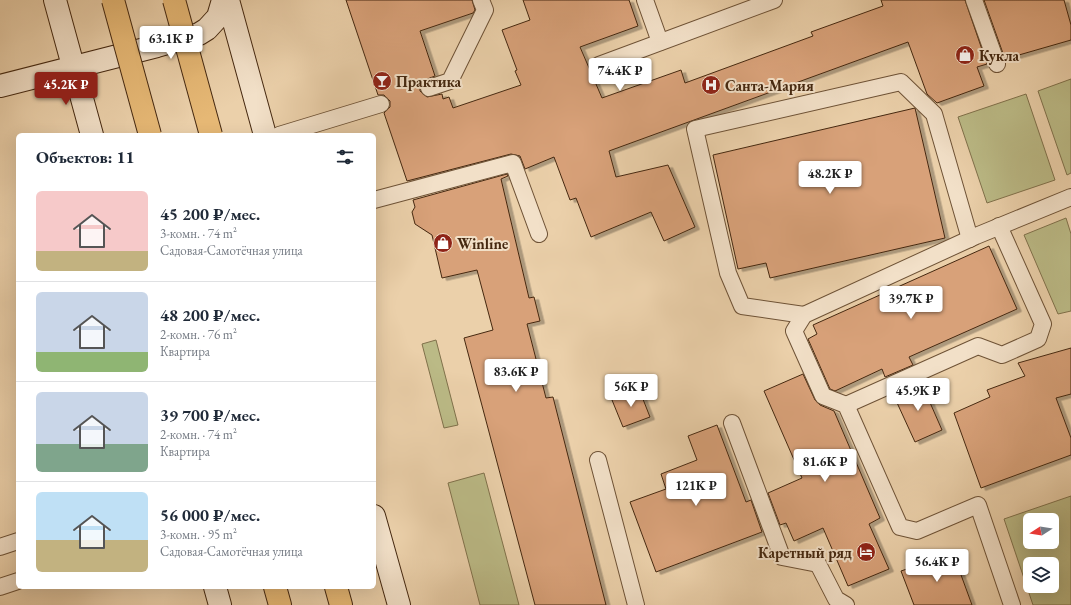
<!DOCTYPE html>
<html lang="ru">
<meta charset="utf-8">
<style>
:root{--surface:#fff;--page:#f2f2f3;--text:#1f2937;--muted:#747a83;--line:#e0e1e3;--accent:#8f2418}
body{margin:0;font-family:"EB Garamond",serif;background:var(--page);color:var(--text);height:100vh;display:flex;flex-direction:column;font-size:15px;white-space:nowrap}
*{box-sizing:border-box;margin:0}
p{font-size:13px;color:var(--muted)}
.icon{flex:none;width:22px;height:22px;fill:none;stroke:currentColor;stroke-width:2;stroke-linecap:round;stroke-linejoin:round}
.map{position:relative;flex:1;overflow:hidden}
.details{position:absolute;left:16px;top:133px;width:360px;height:456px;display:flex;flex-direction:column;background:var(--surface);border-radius:6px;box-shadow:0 4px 16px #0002}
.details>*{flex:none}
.needle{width:26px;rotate:258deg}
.controls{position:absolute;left:1023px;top:513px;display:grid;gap:8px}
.controls a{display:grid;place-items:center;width:36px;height:36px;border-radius:6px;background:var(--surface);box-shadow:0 4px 16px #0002;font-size:20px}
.price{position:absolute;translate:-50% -34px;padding:0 9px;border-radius:4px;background:#fff;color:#222;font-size:13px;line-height:26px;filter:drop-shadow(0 1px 2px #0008)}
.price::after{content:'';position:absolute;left:50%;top:24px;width:12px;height:9px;margin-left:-6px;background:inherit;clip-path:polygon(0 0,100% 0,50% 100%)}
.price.active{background:var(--accent);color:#fff}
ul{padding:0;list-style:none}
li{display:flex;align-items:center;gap:12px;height:100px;padding:0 20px}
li+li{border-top:1px solid var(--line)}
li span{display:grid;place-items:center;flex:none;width:112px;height:80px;border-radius:6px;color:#555}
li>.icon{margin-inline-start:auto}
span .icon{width:48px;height:48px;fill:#fffc;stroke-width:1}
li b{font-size:17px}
h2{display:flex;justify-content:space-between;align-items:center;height:48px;padding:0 20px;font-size:17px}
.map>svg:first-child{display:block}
.green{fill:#bbba86;stroke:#80714b;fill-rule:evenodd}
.building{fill:#d8a179;stroke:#452810;filter:url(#shadow)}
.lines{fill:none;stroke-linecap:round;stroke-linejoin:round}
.service-casing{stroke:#6e5236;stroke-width:18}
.secondary-casing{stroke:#452810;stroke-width:24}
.primary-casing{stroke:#452810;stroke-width:24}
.service{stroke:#f2e0c8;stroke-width:16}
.secondary{stroke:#f2e0c8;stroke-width:22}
.primary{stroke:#e6b875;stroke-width:22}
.primary-bridge-casing{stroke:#452810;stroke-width:24;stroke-linecap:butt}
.primary-bridge{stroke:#e6b875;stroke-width:22}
.labels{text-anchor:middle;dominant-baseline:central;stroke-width:4;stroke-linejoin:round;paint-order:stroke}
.poi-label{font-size:15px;font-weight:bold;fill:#452810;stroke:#f2e0c8;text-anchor:start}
</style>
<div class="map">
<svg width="1071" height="605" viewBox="0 0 1071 605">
<defs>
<filter id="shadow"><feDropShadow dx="4.5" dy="2.5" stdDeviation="0" flood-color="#0004"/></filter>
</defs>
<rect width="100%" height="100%" fill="#ebd0aa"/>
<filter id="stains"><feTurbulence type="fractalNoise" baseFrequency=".005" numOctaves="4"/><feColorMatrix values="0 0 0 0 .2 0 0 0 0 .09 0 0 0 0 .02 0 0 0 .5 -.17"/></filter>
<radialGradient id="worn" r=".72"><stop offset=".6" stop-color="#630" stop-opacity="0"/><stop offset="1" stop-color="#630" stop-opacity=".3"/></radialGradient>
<g class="green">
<path d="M1071 79V173L1067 175 1038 91Z"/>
<path d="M1026 94 1055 180 987 203 958 117Z"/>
<path d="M1066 218 1071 234V311L1058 314 1024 235Z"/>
<path d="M436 340 458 425 444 428 422 344Z"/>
<path d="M484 473 519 605H480L448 483Z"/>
<path d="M1071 496V605H1033L1004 519ZM1030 520H1052V542H1030ZM1030 564H1052V586H1030Z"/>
</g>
<g class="building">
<path d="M346 0H472L475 10 473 13 420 31 435 76 422 81 420 86V91L427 97 442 94 443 99 449 97 453 108 521 85 515 71 517 70 502 30 530 20 523 0H629L638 26 580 47 602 98 681 70 685 83 813 36 811 32 883 6 881 0H965L987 64 977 67 984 86 937 103 927 94 908 42 609 151 616 177 668 165 695 227 664 241 651 212 591 237 576 198 570 200 554 157 525 169 520 156 511 154 407 181 384 113 390 107V101L384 95H378Z"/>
<path d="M984 0H1064L1071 25V40L1005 59Z"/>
<path d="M915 108 945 238 770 278 766 263 738 269 713 155Z"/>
<path d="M507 174 508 176 501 179 529 298 534 297 540 321 527 324 546 398 553 397 606 605H535L464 338 493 330 477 270 442 278 432 235 415 224 412 212 415 207 413 200Z"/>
<path d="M989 246 1017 309 909 357 913 365 885 377 882 369 835 391 830 389 808 339 817 334 813 325Z"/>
<path d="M1071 348V394L1056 398 1071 438V455L981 488 954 413 990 397 987 390 1025 376 1018 363Z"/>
<path d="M803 374 815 400 820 405 834 411 880 518 869 524 889 569 848 586 823 528 794 541 786 523 780 525 768 493 802 478 764 391Z"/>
<path d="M921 382 942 430 915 442 893 394Z"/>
<path d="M639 389 650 417 623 427 612 400Z"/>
<path d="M717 425 746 502 751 500 762 532 656 572 630 502 666 489 661 474 697 460 688 436Z"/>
<path d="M953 553 972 605H914L901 571Z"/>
</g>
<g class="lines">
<g class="service-casing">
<g id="service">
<path d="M645 0 660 42"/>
<path d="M974 0 997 64"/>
<path d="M599 65 774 0"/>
<path d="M429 88 450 81 485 10 481 0"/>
<path d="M279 135 381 104"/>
<path d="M374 200 513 163 539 234"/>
<path d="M804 315 742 306 728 273 695 129 901 82 934 114 970 239"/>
<path d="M846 405 978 346 1002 355 1038 339 1043 324 999 226"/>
<path d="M732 423 782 557 818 564 836 599 846 605"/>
<path d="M598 460 636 605"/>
<path d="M0 547 18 541"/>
<path d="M0 587 18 581"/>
<path d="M1012 605 978 505 917 531 900 527 846 405 823 396 794 331 804 315 976 236 1071 197"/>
</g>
</g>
<g class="secondary-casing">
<g id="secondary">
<path d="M55 0 92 135"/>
<path d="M228 0 265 135"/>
<path d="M0 86 157 46 199 34 207 29 218 17 223 0"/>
<path d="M374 516 399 605"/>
<path d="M215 587 220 605"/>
</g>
</g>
<g class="primary-casing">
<g id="primary">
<path d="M275 587 280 605"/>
<path d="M336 587 341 605"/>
</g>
</g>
<use href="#service" class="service"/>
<use href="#secondary" class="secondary"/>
<use href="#primary" class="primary"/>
<g class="primary-bridge-casing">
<g id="primary-bridge">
<path d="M113 0 150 135"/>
<path d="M174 0 211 135"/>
</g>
</g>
<use href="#primary-bridge" class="primary-bridge"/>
</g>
<defs>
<g id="shop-disc" transform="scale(1)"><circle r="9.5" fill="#8f2418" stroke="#f2e0c8"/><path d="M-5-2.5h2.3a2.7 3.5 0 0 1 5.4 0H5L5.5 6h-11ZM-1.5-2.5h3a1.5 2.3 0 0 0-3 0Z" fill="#fff"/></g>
<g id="bar-disc" transform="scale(1)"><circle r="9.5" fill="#8f2418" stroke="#f2e0c8"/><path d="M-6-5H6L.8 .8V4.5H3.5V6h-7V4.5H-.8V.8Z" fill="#fff"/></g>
<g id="hospital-disc" transform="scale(1)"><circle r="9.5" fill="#8f2418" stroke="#f2e0c8"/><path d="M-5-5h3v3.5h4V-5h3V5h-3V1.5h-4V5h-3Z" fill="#fff"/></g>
<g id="hotel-disc" transform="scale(1)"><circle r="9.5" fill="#8f2418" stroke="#f2e0c8"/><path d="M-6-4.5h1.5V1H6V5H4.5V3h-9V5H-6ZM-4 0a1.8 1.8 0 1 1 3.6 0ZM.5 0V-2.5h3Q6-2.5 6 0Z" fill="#fff"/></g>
</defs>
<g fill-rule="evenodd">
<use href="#shop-disc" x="965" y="55"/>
<use href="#bar-disc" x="382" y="81"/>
<use href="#hospital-disc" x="711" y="85"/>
<use href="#shop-disc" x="443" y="243"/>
<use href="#hotel-disc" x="866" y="552"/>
</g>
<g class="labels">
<g class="poi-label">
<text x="979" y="55">Кукла</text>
<text x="396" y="81">Практика</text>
<text x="725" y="85">Санта-Мария</text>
<text x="457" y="243">Winline</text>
<text x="852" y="552" text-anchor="end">Каретный ряд</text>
</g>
</g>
<rect width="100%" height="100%" filter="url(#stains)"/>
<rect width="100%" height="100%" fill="url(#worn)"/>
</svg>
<div class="controls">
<a><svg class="needle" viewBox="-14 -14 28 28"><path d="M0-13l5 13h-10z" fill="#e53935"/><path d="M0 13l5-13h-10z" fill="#747a83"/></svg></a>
<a><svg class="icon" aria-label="layers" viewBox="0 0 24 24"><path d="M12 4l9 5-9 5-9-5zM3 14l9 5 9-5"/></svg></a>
</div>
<b class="price" style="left:171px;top:60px">63.1K ₽</b>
<b class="price" style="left:620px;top:92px">74.4K ₽</b>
<b class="price active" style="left:66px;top:106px">45.2K ₽</b>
<b class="price" style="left:830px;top:195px">48.2K ₽</b>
<b class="price" style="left:911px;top:320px">39.7K ₽</b>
<b class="price" style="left:516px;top:393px">83.6K ₽</b>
<b class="price" style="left:631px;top:408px">56K ₽</b>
<b class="price" style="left:918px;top:412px">45.9K ₽</b>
<b class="price" style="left:825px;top:483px">81.6K ₽</b>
<b class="price" style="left:696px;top:507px">121K ₽</b>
<b class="price" style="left:937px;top:583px">56.4K ₽</b>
<section class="details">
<h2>Объектов: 11<svg class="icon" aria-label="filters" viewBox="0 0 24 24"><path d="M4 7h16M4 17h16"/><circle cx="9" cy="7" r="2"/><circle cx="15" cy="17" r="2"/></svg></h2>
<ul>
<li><span style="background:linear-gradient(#f6c9c9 75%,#c2b280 0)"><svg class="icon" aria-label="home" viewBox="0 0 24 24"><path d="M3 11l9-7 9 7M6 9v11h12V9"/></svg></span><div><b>45 200 ₽/мес.</b><p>3-комн. · 74 m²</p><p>Садовая-Самотёчная улица</p></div></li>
<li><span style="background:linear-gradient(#c9d6e8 75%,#8fb573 0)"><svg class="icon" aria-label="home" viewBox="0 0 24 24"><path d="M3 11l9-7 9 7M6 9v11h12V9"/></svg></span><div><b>48 200 ₽/мес.</b><p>2-комн. · 76 m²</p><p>Квартира</p></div></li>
<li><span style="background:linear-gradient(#c9d6e8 65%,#7fa58c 0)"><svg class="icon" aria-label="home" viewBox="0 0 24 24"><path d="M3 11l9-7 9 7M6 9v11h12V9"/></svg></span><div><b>39 700 ₽/мес.</b><p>2-комн. · 74 m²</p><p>Квартира</p></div></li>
<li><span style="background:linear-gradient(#bfe0f5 60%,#c2b280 0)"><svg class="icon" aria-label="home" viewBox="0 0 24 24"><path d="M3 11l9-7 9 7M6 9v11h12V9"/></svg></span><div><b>56 000 ₽/мес.</b><p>3-комн. · 95 m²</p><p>Садовая-Самотёчная улица</p></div></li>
</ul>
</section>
</div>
